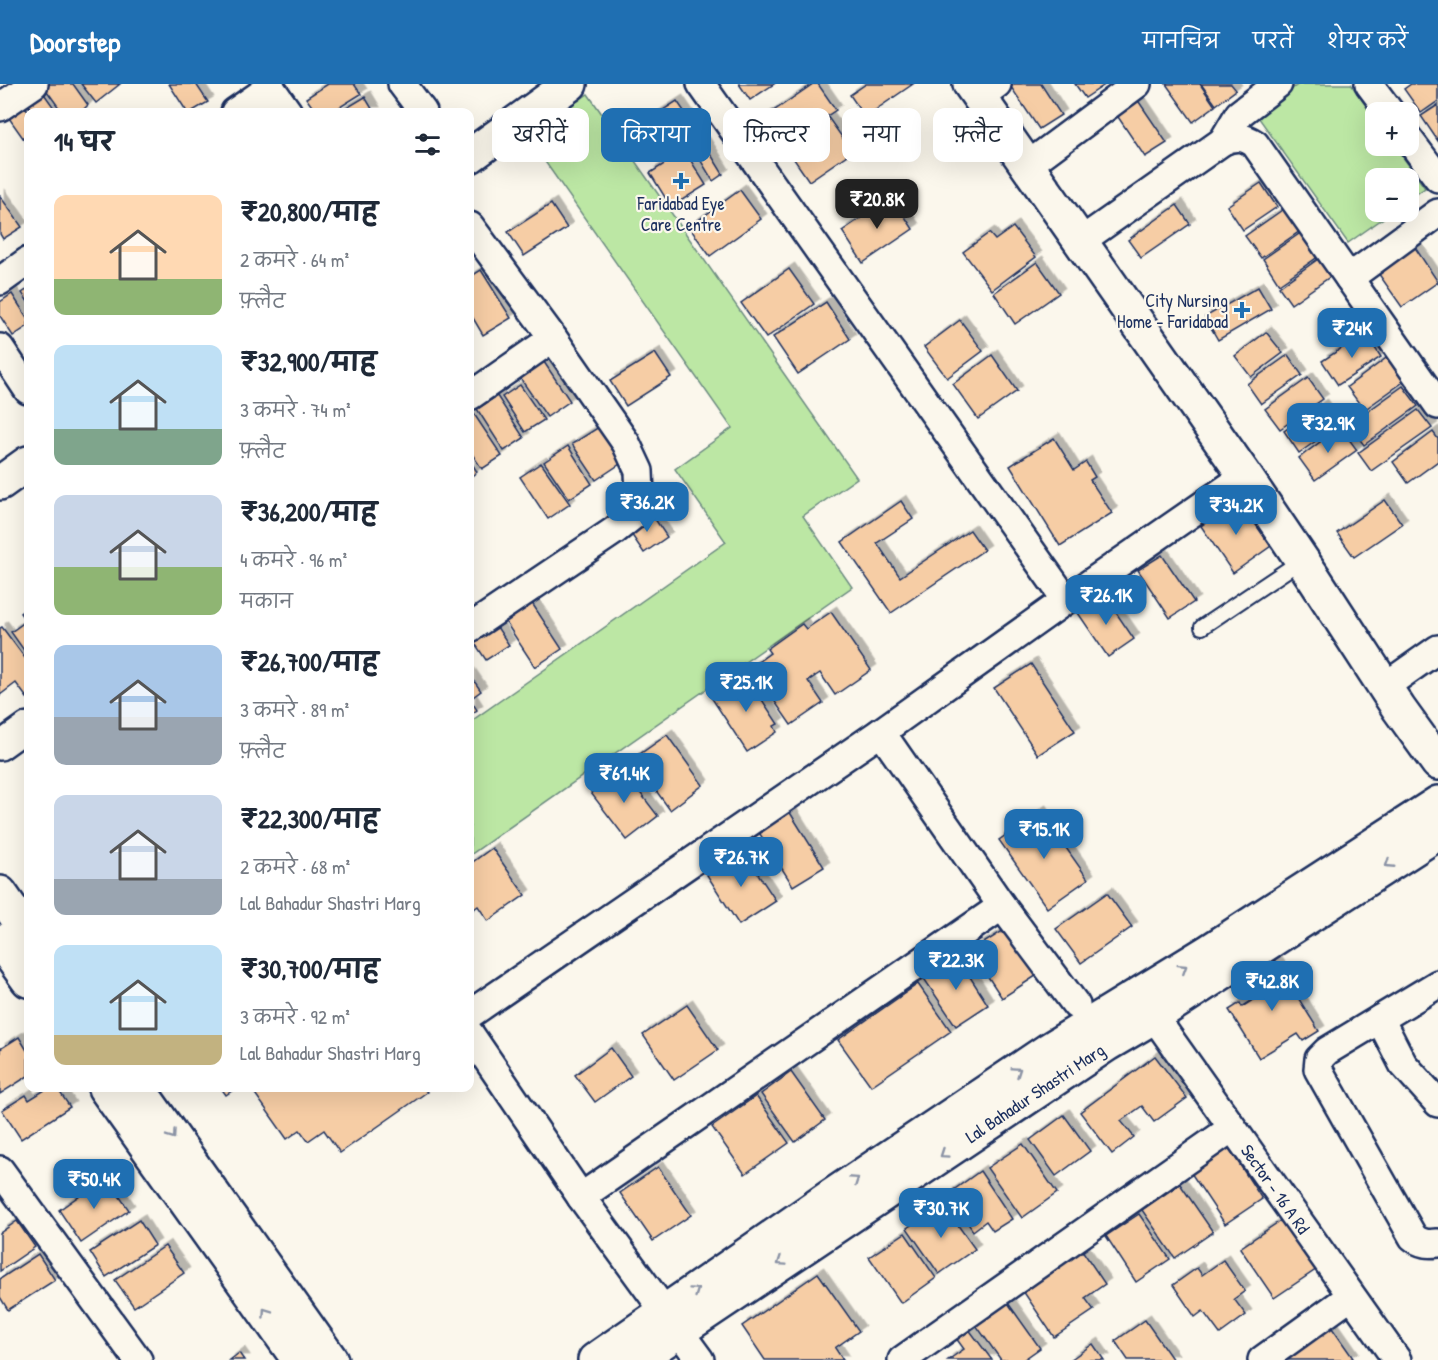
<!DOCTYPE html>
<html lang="hi">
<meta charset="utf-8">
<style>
:root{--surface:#fff;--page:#f2f2f3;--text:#1f2937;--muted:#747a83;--accent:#1f6fb2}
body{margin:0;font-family:"Patrick Hand","Playpen Sans Deva",sans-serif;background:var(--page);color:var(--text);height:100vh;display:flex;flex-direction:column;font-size:22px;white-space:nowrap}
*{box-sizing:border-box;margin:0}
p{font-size:20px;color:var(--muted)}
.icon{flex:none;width:33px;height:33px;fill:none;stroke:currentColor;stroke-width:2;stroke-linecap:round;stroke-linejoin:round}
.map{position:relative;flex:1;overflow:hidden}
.sheet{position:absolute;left:24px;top:24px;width:450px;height:984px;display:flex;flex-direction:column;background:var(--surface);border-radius:12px;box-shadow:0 6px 24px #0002}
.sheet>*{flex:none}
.top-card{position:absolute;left:492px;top:24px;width:570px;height:54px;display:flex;gap:12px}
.buttons{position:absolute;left:1365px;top:18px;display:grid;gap:12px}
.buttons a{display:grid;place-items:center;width:54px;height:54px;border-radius:12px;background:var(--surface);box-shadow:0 6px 24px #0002;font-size:30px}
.price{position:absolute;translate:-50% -51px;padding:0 14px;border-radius:12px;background:var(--accent);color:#fff;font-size:20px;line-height:39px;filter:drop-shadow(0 2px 3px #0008)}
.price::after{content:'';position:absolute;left:50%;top:36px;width:18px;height:14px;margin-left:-9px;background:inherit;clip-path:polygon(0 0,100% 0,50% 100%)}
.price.selected{background:#222;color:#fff}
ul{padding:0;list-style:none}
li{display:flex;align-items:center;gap:18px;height:150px;padding:0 30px}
li span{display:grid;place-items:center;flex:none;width:168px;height:120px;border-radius:12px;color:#555}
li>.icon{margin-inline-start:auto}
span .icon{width:72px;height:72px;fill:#fffc;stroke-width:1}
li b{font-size:26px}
h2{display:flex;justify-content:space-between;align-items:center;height:72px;padding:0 30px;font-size:26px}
.chip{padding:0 21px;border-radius:12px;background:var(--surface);box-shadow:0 6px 24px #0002;font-size:21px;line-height:54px}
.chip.selected{background:var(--accent);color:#fff}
header{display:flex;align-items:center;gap:36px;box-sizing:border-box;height:84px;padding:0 30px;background:var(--accent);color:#fff}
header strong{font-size:28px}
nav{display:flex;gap:33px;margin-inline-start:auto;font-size:21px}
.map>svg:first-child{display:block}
.green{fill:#bce7a4;stroke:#6c8b81;stroke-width:1.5}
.building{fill:#f6cda5;stroke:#1b2f5e;stroke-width:1.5;filter:url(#shadow)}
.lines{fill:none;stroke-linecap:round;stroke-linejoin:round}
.lane-casing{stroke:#1b2f5e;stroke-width:18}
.street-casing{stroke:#1b2f5e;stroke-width:32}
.secondary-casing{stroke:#1b2f5e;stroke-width:38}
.lane{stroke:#fbf7ec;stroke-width:14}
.street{stroke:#fbf7ec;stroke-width:27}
.secondary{stroke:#fbf7ec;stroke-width:33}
.oneway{stroke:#8b93a5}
.poi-dot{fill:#1f6fb2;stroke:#fbf7ec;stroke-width:2}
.labels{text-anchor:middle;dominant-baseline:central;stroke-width:4.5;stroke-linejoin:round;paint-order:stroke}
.poi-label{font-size:18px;fill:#1b2f5e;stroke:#fbf7ec}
.street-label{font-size:18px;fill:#1b2f5e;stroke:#fbf7ec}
</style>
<header>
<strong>Doorstep</strong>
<nav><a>मानचित्र</a><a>परतें</a><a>शेयर करें</a></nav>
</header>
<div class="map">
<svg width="1438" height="1276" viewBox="0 0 1438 1276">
<defs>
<filter id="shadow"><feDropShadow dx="5.5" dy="-5.5" stdDeviation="0" flood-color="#0004"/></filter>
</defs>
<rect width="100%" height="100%" fill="#fbf7ec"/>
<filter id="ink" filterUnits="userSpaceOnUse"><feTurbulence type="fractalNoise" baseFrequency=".0167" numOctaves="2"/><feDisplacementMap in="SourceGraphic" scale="12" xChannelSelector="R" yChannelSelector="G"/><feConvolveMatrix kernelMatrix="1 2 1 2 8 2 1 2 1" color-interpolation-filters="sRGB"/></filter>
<g filter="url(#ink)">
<g class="green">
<path d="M1299 0H1351L1375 35 1376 62H1395L1425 104 1409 115 1408 94H1376V128H1392L1348 159 1256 30Z"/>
<path d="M588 10 857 394 803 432 852 503 470 771V638L726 458 675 385 732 344 527 52Z"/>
</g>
<g class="building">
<path d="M37 0 57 28H33L21 11Z"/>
<path d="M42 0H73L88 21 81 28H62Z"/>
<path d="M81 0H120L96 19Z"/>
<path d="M169 0H196L208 18 191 28H187Z"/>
<path d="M328 0H354L361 10 332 28H316L306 14Z"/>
<path d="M739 0H774L750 16Z"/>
<path d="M813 0H818L836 26 827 32 844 56 852 50 860 62 809 97 765 33Z"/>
<path d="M866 0H913L865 33 850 11Z"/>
<path d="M1015 0H1041L1061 31 1039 45 1011 3Z"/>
<path d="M1075 0H1106L1085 14Z"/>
<path d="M1166 0H1200L1215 22 1193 38Z"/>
<path d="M1201 0H1231L1236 6 1216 21Z"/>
<path d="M1411 0H1438V17L1421 29 1404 5Z"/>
<path d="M365 13 374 28H340Z"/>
<path d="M1137 15 1167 59 1145 73 1116 30Z"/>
<path d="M20 16 29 28 28 61 4 27Z"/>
<path d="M677 17 695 43 644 76 625 48 644 35 646 37Z"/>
<path d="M1438 21V57L1421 32Z"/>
<path d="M702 56 723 90 713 97 698 72 691 77 706 101 671 123 650 89Z"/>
<path d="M1261 99 1277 123 1243 146 1227 122Z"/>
<path d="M740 106 761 135 710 172 689 143Z"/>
<path d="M0 112 22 143 3 155 0 150Z"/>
<path d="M892 113 913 145 863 179 842 147Z"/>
<path d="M551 120 567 144 524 172 508 148Z"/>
<path d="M1177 121 1190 140 1141 174 1128 156Z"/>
<path d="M1285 124 1300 147 1261 174 1245 152Z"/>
<path d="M1013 143 1036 173 992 206 963 168 989 149 995 156Z"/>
<path d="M1302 148 1319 172 1279 200 1263 175Z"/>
<path d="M1408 153 1438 198 1402 223 1371 179Z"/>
<path d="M1321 173 1334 190 1291 220 1279 203Z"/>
<path d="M1037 178 1059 209 1015 240 994 209Z"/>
<path d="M789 185 814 220 766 254 741 219Z"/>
<path d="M481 186 511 234 483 251 470 229V193Z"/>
<path d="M1258 203 1271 225 1218 256 1205 233Z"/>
<path d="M28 205V218L22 209Z"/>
<path d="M12 210 28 235V242L13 252 0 232V218Z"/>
<path d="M826 218 850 255 798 290 773 253Z"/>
<path d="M960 236 983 267 947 294 924 263Z"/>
<path d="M1266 248 1283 269 1251 293 1235 272Z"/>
<path d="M1365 249 1381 273 1338 301 1322 277Z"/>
<path d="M655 269 671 293 626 322 610 297Z"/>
<path d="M992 271 1017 307 978 335 953 300Z"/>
<path d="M1288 271 1302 291 1261 320 1247 300Z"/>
<path d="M1389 272 1406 296 1364 326 1347 303Z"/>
<path d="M542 275 570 317 547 333 518 291Z"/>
<path d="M1308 294 1323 315 1280 345 1265 325Z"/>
<path d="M520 301 544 336 525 348 502 313Z"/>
<path d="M1403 302 1418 322 1364 361 1349 341Z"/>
<path d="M497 312 524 354 504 367 477 325Z"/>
<path d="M1322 321 1337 342 1299 369 1284 347Z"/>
<path d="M1418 326 1432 344 1371 387 1358 369Z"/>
<path d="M474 330 502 372 482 385 470 367V333Z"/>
<path d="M599 343 623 378 596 396 572 360Z"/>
<path d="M1340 343 1357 366 1315 396 1299 374Z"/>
<path d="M1433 348 1438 355V377L1408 399 1393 378Z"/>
<path d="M1054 354 1074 386 1086 378 1095 393 1090 396 1112 429 1060 462 1010 382Z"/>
<path d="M568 362 592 400 569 415 544 378Z"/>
<path d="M470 376 477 388 470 393Z"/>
<path d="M541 379 570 420 548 435 520 393Z"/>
<path d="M1239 416 1271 462 1233 489 1201 442Z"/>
<path d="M1385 416 1402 440 1354 473 1337 449Z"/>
<path d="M901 417 913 435 877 459 900 493 970 446 984 466 891 529 842 458Z"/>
<path d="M651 429 667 453 644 469 627 444Z"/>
<path d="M1162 471 1194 518 1170 534 1138 486Z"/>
<path d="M526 510 562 565 535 583 499 528Z"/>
<path d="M1104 511 1134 555 1108 573 1078 529Z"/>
<path d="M28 523V572L11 548 26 537 20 529Z"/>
<path d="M831 528 871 586 835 611 820 589 808 597 823 619 791 641 751 583 770 569 767 565 802 540 806 545Z"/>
<path d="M491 534 509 561 486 576 470 552Z"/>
<path d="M2 543 28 578V612L27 614 16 599 0 611V544Z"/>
<path d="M1031 580 1075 647 1038 671 994 604Z"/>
<path d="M745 590 778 640 774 642 777 648 747 668 711 613Z"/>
<path d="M470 591 481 607 470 615Z"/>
<path d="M470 615 477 626 470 631Z"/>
<path d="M667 651 703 701 670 726 633 675Z"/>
<path d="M622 685 658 732 627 756 591 709Z"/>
<path d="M789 727 824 783 793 802 758 747Z"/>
<path d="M1040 727 1088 795 1047 824 999 756Z"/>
<path d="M492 764 525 811 488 837 478 822 470 828V780Z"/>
<path d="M743 767 776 817 739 841 707 791Z"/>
<path d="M1107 809 1132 843 1081 879 1056 845Z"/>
<path d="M1012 841 1042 888 1002 914 971 867Z"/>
<path d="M956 871 988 921 956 942 923 893Z"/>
<path d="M1275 877 1319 947 1303 957 1298 950 1259 974 1229 926 1240 919 1242 923 1256 914 1245 896Z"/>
<path d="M918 900 951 947 871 1002 838 956Z"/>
<path d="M687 921 718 966 674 996 643 951Z"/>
<path d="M19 953 28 968V992L0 1010V965Z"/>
<path d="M611 964 631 992 595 1018 575 991Z"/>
<path d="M1155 972 1187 1014 1154 1038 1142 1022 1121 1037 1134 1053 1112 1070 1080 1028Z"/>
<path d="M791 988 825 1036 795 1058 761 1010Z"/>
<path d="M48 1004H57L70 1023 21 1055 2 1026 26 1011 29 1016Z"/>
<path d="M221 1004H236L226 1011Z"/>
<path d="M251 1004H423L427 1008 340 1069 324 1046 308 1057 300 1046 287 1055Z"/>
<path d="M756 1012 789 1059 745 1090 712 1043Z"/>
<path d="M1064 1031 1090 1067 1056 1092 1030 1056Z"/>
<path d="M1023 1060 1057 1109 1022 1134 987 1084Z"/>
<path d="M1229 1064 1262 1115 1225 1140 1191 1089Z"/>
<path d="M658 1083 691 1131 653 1157 620 1109Z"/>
<path d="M980 1087 1012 1135 993 1147 986 1137 973 1147 948 1110Z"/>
<path d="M106 1093 129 1126 81 1159 59 1126Z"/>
<path d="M1180 1100 1213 1148 1175 1174 1142 1126Z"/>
<path d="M942 1119 975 1165 939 1190 907 1144Z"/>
<path d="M1139 1130 1170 1175 1136 1198 1106 1152Z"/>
<path d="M1283 1135 1317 1185 1274 1214 1240 1164Z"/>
<path d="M139 1136 155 1161 106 1193 90 1168Z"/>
<path d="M17 1137 35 1163 0 1187V1149Z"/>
<path d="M905 1149 936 1194 901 1219 869 1173Z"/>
<path d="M165 1162 184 1189 134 1223 115 1196Z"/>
<path d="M1080 1163 1105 1200 1085 1214 1094 1226 1054 1253 1021 1204Z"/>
<path d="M38 1170 55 1196 8 1226 0 1213V1195Z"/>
<path d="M1223 1176 1245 1207 1234 1215 1246 1231 1220 1250 1203 1227 1195 1233 1173 1201 1197 1184 1202 1191Z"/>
<path d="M818 1189 859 1247 835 1264 843 1276H765L742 1242Z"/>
<path d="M1008 1219 1040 1264 1023 1276H1001L976 1241Z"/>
<path d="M1325 1234 1353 1274 1349 1276H1278Z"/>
<path d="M1145 1236 1173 1276H1128L1115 1257Z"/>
<path d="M965 1240 992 1276H948L964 1265 953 1250Z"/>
<path d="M1093 1260 1104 1276H1070Z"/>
<path d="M239 1269 244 1276H230Z"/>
</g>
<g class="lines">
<g class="lane-casing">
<path id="lane" d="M1202 543 1302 476"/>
</g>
<g class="street-casing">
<g id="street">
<path d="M268 0 288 28"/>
<path d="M402 0 423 28"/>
<path d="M701 0 1066 516"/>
<path d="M1369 0 1390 28"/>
<path d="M979 13 997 0"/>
<path d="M0 23 34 0"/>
<path d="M235 28 271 3"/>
<path d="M1408 54 1438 94"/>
<path d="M1223 57 1239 30 1278 0"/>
<path d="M1028 81 1137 0"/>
<path d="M470 142 553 254 626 359 639 387 640 412 634 431 614 447 470 544"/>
<path d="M1081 157 1223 57C1235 52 1244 52 1255 60L1438 321"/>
<path d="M1349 194 1438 129"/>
<path d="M0 197 28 177"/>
<path d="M0 264 28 306"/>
<path d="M470 312 553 254"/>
<path d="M1384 603 1438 565"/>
<path d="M881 648 1002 822 1076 921"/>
<path d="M0 662 28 642"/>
<path d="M1438 900 1327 967 1319 975 1318 985 1413 1153C1421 1160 1428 1160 1438 1159"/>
<path id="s1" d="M1143 917 1397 1276"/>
<path d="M470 930 881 648 1066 516 1245 392"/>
<path d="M1380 935 1403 980 1438 1019"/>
<path d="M470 950 581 1113 700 1276"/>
<path d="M0 1086 138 1276"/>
<path d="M581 1113 1002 822"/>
<path d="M902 1276 1232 1044"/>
<path d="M1262 1276 1351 1212"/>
</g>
</g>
<g class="secondary-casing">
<g id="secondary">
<path d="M970 0 1245 392 1314 494 1399 625 1438 679"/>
<path d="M470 72 570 0"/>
<path d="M0 399 28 379"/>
<path d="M0 809 28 849"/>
<path d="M0 857 28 896"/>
<path d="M105 1004 299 1276"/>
<path d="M138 1004 331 1276"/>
<path d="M595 1276 830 1113 1050 965 1208 868 1438 719"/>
<path id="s2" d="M636 1276 1107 960 1153 933 1438 749"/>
</g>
</g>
<use href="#lane" class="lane"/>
<use href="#street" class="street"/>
<use href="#secondary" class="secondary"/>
</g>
<defs><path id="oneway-chevron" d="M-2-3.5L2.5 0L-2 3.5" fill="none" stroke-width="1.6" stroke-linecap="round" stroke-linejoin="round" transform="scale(1.5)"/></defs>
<g class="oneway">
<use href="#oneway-chevron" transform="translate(1389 780) rotate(147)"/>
<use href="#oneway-chevron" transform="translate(1183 884) rotate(-32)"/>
<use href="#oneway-chevron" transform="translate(1017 987) rotate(-34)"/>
<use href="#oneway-chevron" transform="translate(172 1051) rotate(55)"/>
<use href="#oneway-chevron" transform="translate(944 1070) rotate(146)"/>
<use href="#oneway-chevron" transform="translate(855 1096) rotate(-34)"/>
<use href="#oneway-chevron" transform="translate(781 1178) rotate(146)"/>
<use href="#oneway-chevron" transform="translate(695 1207) rotate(-35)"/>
<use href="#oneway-chevron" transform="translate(266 1228) rotate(-125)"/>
</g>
</g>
<g class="poi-dot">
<path d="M678 88h6v6h6v6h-6v6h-6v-6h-6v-6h6z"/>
<path d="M1239 217h6v6h6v6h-6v6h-6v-6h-6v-6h6z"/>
</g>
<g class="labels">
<g class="poi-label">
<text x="681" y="119">Faridabad Eye<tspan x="681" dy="21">Care Centre</tspan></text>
<text x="1228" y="216" text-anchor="end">City Nursing<tspan x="1228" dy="21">Home - Faridabad</tspan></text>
</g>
<g class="street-label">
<text stroke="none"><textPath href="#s2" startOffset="480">Lal Bahadur Shastri Marg</textPath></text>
<text stroke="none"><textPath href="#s1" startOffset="230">Sector - 16 A Rd</textPath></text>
</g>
</g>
</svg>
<div class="buttons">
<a>+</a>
<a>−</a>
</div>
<b class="price selected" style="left:877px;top:146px">₹20.8K</b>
<b class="price" style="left:1352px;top:275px">₹24K</b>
<b class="price" style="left:1328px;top:370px">₹32.9K</b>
<b class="price" style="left:647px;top:449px">₹36.2K</b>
<b class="price" style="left:1236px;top:452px">₹34.2K</b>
<b class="price" style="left:1106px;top:542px">₹26.1K</b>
<b class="price" style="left:746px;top:629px">₹25.1K</b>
<b class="price" style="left:624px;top:720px">₹61.4K</b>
<b class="price" style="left:1044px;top:776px">₹15.1K</b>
<b class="price" style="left:741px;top:804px">₹26.7K</b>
<b class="price" style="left:956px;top:907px">₹22.3K</b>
<b class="price" style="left:1272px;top:928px">₹42.8K</b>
<b class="price" style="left:94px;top:1126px">₹50.4K</b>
<b class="price" style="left:941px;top:1155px">₹30.7K</b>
<div class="top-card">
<a class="chip">खरीदें</a>
<a class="chip selected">किराया</a>
<a class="chip">फ़िल्टर</a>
<a class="chip">नया</a>
<a class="chip">फ़्लैट</a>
</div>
<section class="sheet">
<h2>14 घर<svg class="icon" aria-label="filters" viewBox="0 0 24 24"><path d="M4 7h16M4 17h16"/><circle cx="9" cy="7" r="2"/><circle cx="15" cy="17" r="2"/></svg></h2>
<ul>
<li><span style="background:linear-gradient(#ffd9b3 70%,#8fb573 0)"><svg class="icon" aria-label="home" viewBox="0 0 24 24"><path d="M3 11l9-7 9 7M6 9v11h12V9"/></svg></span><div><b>₹20,800/माह</b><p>2 कमरे · 64 m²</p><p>फ़्लैट</p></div></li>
<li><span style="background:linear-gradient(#bfe0f5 70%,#7fa58c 0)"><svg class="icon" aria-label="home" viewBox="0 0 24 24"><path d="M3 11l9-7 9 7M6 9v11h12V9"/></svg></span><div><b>₹32,900/माह</b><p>3 कमरे · 74 m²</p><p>फ़्लैट</p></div></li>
<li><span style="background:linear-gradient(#c9d6e8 60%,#8fb573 0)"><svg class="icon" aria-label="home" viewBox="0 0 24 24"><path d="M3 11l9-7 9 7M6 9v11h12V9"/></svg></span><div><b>₹36,200/माह</b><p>4 कमरे · 96 m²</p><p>मकान</p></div></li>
<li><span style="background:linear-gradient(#a9c7e8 60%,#9aa5b1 0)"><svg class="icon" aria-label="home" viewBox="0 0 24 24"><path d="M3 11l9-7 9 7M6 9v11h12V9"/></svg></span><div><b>₹26,700/माह</b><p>3 कमरे · 89 m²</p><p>फ़्लैट</p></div></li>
<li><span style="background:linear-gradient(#c9d6e8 70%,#9aa5b1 0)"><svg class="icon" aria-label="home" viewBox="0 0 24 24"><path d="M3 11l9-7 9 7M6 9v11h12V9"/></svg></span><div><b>₹22,300/माह</b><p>2 कमरे · 68 m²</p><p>Lal Bahadur Shastri Marg</p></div></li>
<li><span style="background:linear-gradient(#bfe0f5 75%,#c2b280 0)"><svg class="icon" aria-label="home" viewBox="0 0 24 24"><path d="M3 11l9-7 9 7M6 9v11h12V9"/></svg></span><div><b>₹30,700/माह</b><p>3 कमरे · 92 m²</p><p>Lal Bahadur Shastri Marg</p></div></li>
</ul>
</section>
</div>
